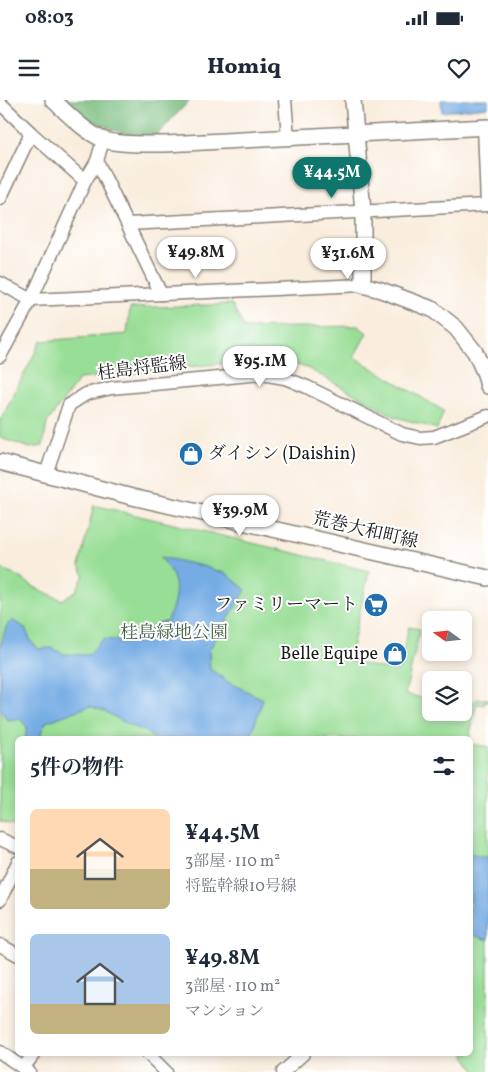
<!DOCTYPE html>
<html lang="ja">
<meta charset="utf-8">
<style>
:root{--surface:#fff;--page:#f2f2f3;--text:#1f2937;--muted:#747a83;--accent:#0f766e}
body{margin:0;font-family:Vollkorn,"Noto Serif JP",serif;background:var(--page);color:var(--text);height:100vh;display:flex;flex-direction:column;font-size:19px;white-space:nowrap}
*{box-sizing:border-box;margin:0}
p{font-size:16px;color:var(--muted)}
.icon{flex:none;width:28px;height:28px;fill:none;stroke:currentColor;stroke-width:2;stroke-linecap:round;stroke-linejoin:round}
.map{position:relative;flex:1;overflow:hidden}
.drawer{position:absolute;left:15px;top:636px;width:458px;height:320px;display:flex;flex-direction:column;background:var(--surface);border-radius:8px;box-shadow:0 2px 8px #0003}
.drawer>*{flex:none}
.needle{width:32px;rotate:285deg}
.fabs{position:absolute;left:422px;top:511px;display:grid;gap:10px}
.fabs a{display:grid;place-items:center;width:50px;height:50px;border-radius:8px;background:var(--surface);box-shadow:0 2px 8px #0003;font-size:25px}
.price{position:absolute;translate:-50% -42px;padding:0 11px;border-radius:18px;background:#fff;color:#222;font-size:16px;line-height:32px;filter:drop-shadow(0 1px 2px #0008)}
.price::after{content:'';position:absolute;left:50%;top:30px;width:15px;height:11px;margin-left:-8px;background:inherit;clip-path:polygon(0 0,100% 0,50% 100%)}
.price.current{background:var(--accent);color:#fff}
ul{padding:0;list-style:none}
li{display:flex;align-items:center;gap:15px;height:125px;padding:0 15px}
li span{display:grid;place-items:center;flex:none;width:140px;height:100px;border-radius:8px;color:#555}
li>.icon{margin-inline-start:auto}
span .icon{width:60px;height:60px;fill:#fffc;stroke-width:1}
li b{font-size:21px}
h2{display:flex;justify-content:space-between;align-items:center;height:60px;padding:0 15px;font-size:21px}
.status{display:flex;justify-content:space-between;align-items:center;height:35px;padding:0 25px;background:var(--surface);direction:ltr}
.status svg{height:14px;fill:currentColor}
header{display:flex;justify-content:space-between;align-items:center;height:65px;padding:0 15px;background:var(--surface);font-size:22px;font-weight:800}
.map>svg:first-child{display:block}
.green{fill:#99de96;stroke:#5a7d59}
.forest{fill:#7abd7f;stroke:#4b6c4e}
.water{fill:#75ace4;stroke:#486480}
.lines{fill:none;stroke-linecap:round;stroke-linejoin:round}
.minor-casing{stroke:#8a847c;stroke-width:15}
.tertiary-casing{stroke:#8a847c;stroke-width:18}
.minor{stroke:#fff;stroke-width:12}
.tertiary{stroke:#fff;stroke-width:15}
.labels{text-anchor:middle;dominant-baseline:central;stroke-width:4;stroke-linejoin:round;paint-order:stroke}
.street-label{font-size:18px;fill:#1c1c1c;stroke:#fff}
.poi-label{font-size:18px;fill:#1c1c1c;stroke:#fff;text-anchor:end}
.park-label{font-size:18px;fill:#486047;stroke:#fff}
</style>
<div class="status"><b>08:03</b><svg viewBox="0 0 49 12"><path d="M0 12V9h3v3zM5 12V6h3v6zM10 12V3h3v9zM15 12V0h3v12zM26 1h20v11H26zM47 4h2v5h-2z"/></svg></div>
<header><svg class="icon" aria-label="menu" viewBox="0 0 24 24"><path d="M4 6h16M4 12h16M4 18h16"/></svg>Homiq<svg class="icon" aria-label="heart" viewBox="0 0 24 24"><path d="M12 20l-8-8c-3-5 5-10 8-4 3-6 11-1 8 4z"/></svg></header>
<div class="map">
<svg width="488" height="972" viewBox="0 0 488 972">
<rect width="100%" height="100%" fill="#fff"/>
<filter id="ink" filterUnits="userSpaceOnUse"><feTurbulence type="fractalNoise" baseFrequency=".02" numOctaves="2"/><feDisplacementMap in="SourceGraphic" scale="10" xChannelSelector="R" yChannelSelector="G"/><feConvolveMatrix kernelMatrix="1 2 1 2 8 2 1 2 1" color-interpolation-filters="sRGB"/></filter>
<filter id="wash" filterUnits="userSpaceOnUse"><feTurbulence type="fractalNoise" baseFrequency=".0096" numOctaves="4" result="noise"/><feDisplacementMap in="SourceGraphic" scale="20" xChannelSelector="R" yChannelSelector="G"/><feGaussianBlur stdDeviation="1.12" result="paint"/><feColorMatrix in="noise" values="0 0 0 0 0 0 0 0 0 0 0 0 0 0 0 0 0 1.4 0 .05"/><feComposite in="paint" operator="in"/></filter>
<g filter="url(#wash)">
<rect width="100%" height="100%" fill="#f9eddd"/>
<g class="green">
<path d="M232 204 244 228 358 226 367 233 354 257 444 311 437 329 396 317 307 268 273 258 79 279 47 323 43 346 30 348 0 338V321L41 241 127 234 130 208Z"/>
<path d="M94 405 369 471 349 561 398 572 409 527 420 529 405 594 431 600V612H464V607L468 608C472 600 479 598 487 599L488 598V601H485L484 605 477 604 476 606 469 639H18L17 727 0 721V468L14 474 34 487 62 500 76 491 84 475 79 466Z"/>
<path d="M470 644 484 646 488 647V972H476L464 954H470Z"/>
</g>
<path class="forest" d="M61 0H190L154 38 134 36 111 29 87 18Z"/>
<g class="water">
<path d="M441 0H488V7L442 12Z"/>
<path d="M161 457 202 466 227 474 246 490 209 550 210 569 228 582 263 599 250 639H154L145 631 131 626 104 611 90 606 46 622 41 633V639H25L27 627 20 619 7 620 0 609V548L6 527 12 520 25 528 31 541 38 549 51 548 64 554 88 555 103 539 133 542 155 525 167 521C174 506 179 490 172 474 169 468 164 463 161 457Z"/>
<path d="M470 754 482 757H488V840L470 834Z"/>
</g>
</g>
<g filter="url(#ink)">
<g class="lines">
<g class="minor-casing">
<g id="minor">
<path d="M285 0 288 37"/>
<path d="M0 3 31 33 85 81"/>
<path d="M97 61 161 194"/>
<path d="M0 99 31 33"/>
<path d="M128 124 487 105 484 27"/>
<path d="M0 183 31 200 363 185"/>
<path d="M0 256 31 200 85 81 97 61 103 40"/>
<path d="M46 374 69 305 86 294 111 288 262 274 285 278 307 287 402 334 420 338 434 337 488 316"/>
<path d="M0 739 18 747"/>
<path d="M0 800 18 762"/>
<path d="M0 845 18 855"/>
<path d="M0 952 29 972"/>
<path d="M148 954 166 972"/>
<path d="M23 968 34 954"/>
<path d="M283 972 303 954"/>
</g>
</g>
<g class="tertiary-casing">
<g id="tertiary">
<path d="M53 0C67 13 84 31 102 39 114 45 150 44 165 44L488 27"/>
<path d="M353 0 363 111V185L381 190 432 209 456 228 475 252 485 274 488 286"/>
<path d="M0 362 132 397 488 478"/>
</g>
</g>
<use href="#minor" class="minor"/>
<use href="#tertiary" class="tertiary"/>
</g>
</g>
<defs>
<g id="shop-disc" transform="scale(1.25)"><circle r="9.5" fill="#1f6fb2" stroke="#fff"/><path d="M-5-2.5h2.3a2.7 3.5 0 0 1 5.4 0H5L5.5 6h-11ZM-1.5-2.5h3a1.5 2.3 0 0 0-3 0Z" fill="#fff"/></g>
<g id="supermarket-disc" transform="scale(1.25)"><circle r="9.5" fill="#1f6fb2" stroke="#fff"/><path d="M-6-5.5h2.5l.6 2H6L4.5 2H-2.5L-4.4-4H-6ZM-1.5 3.2a1.3 1.3 0 1 0 .1 0ZM3 3.2a1.3 1.3 0 1 0 .1 0Z" fill="#fff"/></g>
</defs>
<g fill-rule="evenodd">
<use href="#shop-disc" x="191" y="354"/>
<use href="#supermarket-disc" x="376" y="505"/>
<use href="#shop-disc" x="395" y="554"/>
</g>
<g class="labels">
<g class="street-label">
<text transform="translate(142 269) rotate(-7)">桂島将監線</text>
<text transform="translate(365 431) rotate(13)">荒巻大和町線</text>
</g>
<g class="poi-label">
<text x="208" y="354" text-anchor="start">ダイシン (Daishin)</text>
<text x="358" y="505">ファミリーマート</text>
<text x="378" y="554">Belle Equipe</text>
</g>
<g class="park-label">
<text x="174" y="533">桂島緑地公園</text>
</g>
</g>
</svg>
<div class="fabs">
<a><svg class="needle" viewBox="-14 -14 28 28"><path d="M0-13l5 13h-10z" fill="#e53935"/><path d="M0 13l5-13h-10z" fill="#747a83"/></svg></a>
<a><svg class="icon" aria-label="layers" viewBox="0 0 24 24"><path d="M12 4l9 5-9 5-9-5zM3 14l9 5 9-5"/></svg></a>
</div>
<b class="price current" style="left:332px;top:99px">¥44.5M</b>
<b class="price" style="left:196px;top:179px">¥49.8M</b>
<b class="price" style="left:348px;top:180px">¥31.6M</b>
<b class="price" style="left:260px;top:288px">¥95.1M</b>
<b class="price" style="left:240px;top:437px">¥39.9M</b>
<section class="drawer">
<h2>5件の物件<svg class="icon" aria-label="filters" viewBox="0 0 24 24"><path d="M4 7h16M4 17h16"/><circle cx="9" cy="7" r="2"/><circle cx="15" cy="17" r="2"/></svg></h2>
<ul>
<li><span style="background:linear-gradient(#ffd9b3 60%,#c2b280 0)"><svg class="icon" aria-label="home" viewBox="0 0 24 24"><path d="M3 11l9-7 9 7M6 9v11h12V9"/></svg></span><div><b>¥44.5M</b><p>3部屋 · 110 m²</p><p>将監幹線10号線</p></div></li>
<li><span style="background:linear-gradient(#a9c7e8 70%,#c2b280 0)"><svg class="icon" aria-label="home" viewBox="0 0 24 24"><path d="M3 11l9-7 9 7M6 9v11h12V9"/></svg></span><div><b>¥49.8M</b><p>3部屋 · 110 m²</p><p>マンション</p></div></li>
</ul>
</section>
</div>
